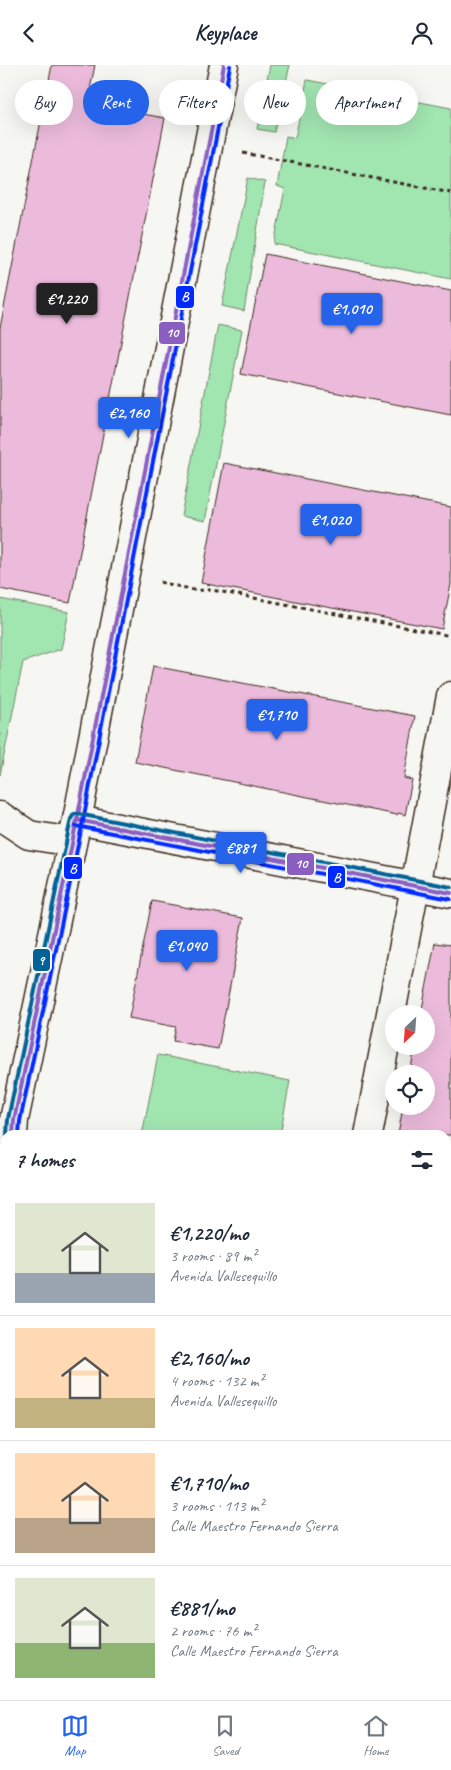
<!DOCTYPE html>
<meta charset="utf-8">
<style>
:root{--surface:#fff;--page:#f6f6f7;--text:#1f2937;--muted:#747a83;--line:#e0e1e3;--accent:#2563eb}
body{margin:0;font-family:Caveat,sans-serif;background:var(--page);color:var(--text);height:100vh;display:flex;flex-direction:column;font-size:19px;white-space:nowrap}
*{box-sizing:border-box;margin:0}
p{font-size:16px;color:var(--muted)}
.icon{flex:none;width:28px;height:28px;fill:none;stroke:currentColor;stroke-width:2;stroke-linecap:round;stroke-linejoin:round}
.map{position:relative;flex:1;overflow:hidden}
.drawer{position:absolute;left:0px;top:1065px;width:451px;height:570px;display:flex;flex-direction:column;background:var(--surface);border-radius:15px 15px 0 0;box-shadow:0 5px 20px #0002}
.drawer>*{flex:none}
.guide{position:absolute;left:15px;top:15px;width:421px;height:45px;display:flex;gap:10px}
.needle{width:32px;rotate:205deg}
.tools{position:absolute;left:385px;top:940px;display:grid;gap:10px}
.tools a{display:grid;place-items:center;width:50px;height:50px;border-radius:50%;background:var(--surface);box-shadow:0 5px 20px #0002;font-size:25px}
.price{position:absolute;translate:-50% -42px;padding:0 11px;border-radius:5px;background:var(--accent);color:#fff;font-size:16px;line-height:32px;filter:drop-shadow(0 1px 2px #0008)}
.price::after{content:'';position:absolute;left:50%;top:30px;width:15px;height:11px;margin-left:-8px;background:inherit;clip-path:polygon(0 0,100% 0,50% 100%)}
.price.current{background:#222;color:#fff}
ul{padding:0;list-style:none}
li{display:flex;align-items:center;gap:15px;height:125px;padding:0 15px}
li+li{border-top:1px solid var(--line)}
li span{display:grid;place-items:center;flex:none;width:140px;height:100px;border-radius:0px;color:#555}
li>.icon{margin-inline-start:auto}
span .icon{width:60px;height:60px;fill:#fffc;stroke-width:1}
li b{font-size:21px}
h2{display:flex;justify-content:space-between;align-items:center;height:60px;padding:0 15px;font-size:21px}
.chip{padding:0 18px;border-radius:22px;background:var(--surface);box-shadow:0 5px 20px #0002;font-size:18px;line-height:45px}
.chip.current{background:var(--accent);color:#fff}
header{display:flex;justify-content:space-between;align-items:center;height:65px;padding:0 15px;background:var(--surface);font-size:22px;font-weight:700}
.tabs{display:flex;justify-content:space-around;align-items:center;height:70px;border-top:1px solid var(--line);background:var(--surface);font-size:14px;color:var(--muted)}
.tabs a{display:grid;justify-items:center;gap:2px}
.tabs .current{color:var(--accent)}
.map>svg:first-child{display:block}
.green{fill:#a1e5b1;stroke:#6e8868}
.building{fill:#ecbbdc;stroke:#3b2a1e}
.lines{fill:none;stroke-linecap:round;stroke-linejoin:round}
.minor-casing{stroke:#3b2a1e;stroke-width:31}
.tertiary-casing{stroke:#3b2a1e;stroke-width:31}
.path{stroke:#3b2a1e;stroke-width:3;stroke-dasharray:4 4;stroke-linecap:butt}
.minor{stroke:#f6f6f2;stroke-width:28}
.tertiary{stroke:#f6f6f2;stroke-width:28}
.bus-1-casing{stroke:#f6f6f2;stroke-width:8}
.bus-2-casing{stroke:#f6f6f2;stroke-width:8}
.bus-3-casing{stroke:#f6f6f2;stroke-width:8}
.bus-1{stroke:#8a5fc1;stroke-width:4}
.bus-2{stroke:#002aff;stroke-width:4}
.bus-3{stroke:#006297;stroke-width:4}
.line-badge{stroke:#f6f6f2;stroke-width:2}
.badge-label{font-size:14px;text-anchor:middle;font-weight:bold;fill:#fff}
</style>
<header><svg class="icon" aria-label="back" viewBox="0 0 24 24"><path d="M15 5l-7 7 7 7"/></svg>Keyplace<svg class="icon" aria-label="person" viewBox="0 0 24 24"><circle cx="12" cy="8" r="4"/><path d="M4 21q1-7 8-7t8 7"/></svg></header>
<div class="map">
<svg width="451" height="1635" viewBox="0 0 451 1635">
<rect width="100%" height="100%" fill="#f6f6f2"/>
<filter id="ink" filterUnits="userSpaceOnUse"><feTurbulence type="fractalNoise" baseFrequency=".02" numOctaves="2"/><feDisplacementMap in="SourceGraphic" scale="10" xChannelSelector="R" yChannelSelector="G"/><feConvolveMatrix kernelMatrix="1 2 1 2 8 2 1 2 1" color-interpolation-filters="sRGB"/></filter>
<g filter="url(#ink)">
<g class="green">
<path d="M270 0H290L274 67 257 64Z"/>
<path d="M307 15 451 43V214L274 179 285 124 277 121 286 71 295 73Z"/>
<path d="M248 113 265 117 244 246 222 241Z"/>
<path d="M218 260 242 265 205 456 181 451Z"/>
<path d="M0 534 69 547 61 584 23 597 0 710Z"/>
<path d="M158 990 290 1016 280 1070H142Z"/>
</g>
<g class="building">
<path d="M52 0H95L87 39 165 53 70 538 0 524V263Z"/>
<path d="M265 189 451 226V350L241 309Z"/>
<path d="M224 398 451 442V519L442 564 201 518Z"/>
<path d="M153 601 415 651 404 713 412 715 405 750 398 748 397 750 135 697Z"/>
<path d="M152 836 243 853 218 984 173 976 176 962 129 953Z"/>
<path d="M435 878 451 880V1070H398L403 1041H426V1009H410L415 981H426V949H421Z"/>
</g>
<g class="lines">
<g class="minor-casing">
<g id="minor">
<path d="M0 751 29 770 72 777"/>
<path d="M77 755 451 828"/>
<path d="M368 1070 451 631"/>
<path d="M446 1519 451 1516"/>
<path d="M384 1630 387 1635"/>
<path d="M251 1635 259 1630"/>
</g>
</g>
<g class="tertiary-casing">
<g id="tertiary">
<path d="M13 1070 14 1055 77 755 224 0"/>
<path d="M0 1186 5 1140"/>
</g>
</g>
<g class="path">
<path d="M243 88 451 128"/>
<path d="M160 517 198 526 207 524 451 571"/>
</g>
<use href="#minor" class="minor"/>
<use href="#tertiary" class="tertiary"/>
<g class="bus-1-casing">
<g id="bus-1">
<path d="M77 755 451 828"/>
<path d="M13 1070 14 1055 77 755 224 0"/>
<path d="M0 1186 5 1140"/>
</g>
</g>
<g class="bus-2-casing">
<g id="bus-2">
<path d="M76 761 450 834"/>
<path d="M19 1070 20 1056 83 756 230 1"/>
</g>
</g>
<g class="bus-3-casing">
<path id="bus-3" d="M7 1070 8 1054 71 754 74 749H78L451 822"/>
</g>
<use href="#bus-1" class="bus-1"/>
<use href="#bus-2" class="bus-2"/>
<use href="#bus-3" class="bus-3"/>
</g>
</g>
<g class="line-badge">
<rect x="175" y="220" width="20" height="24" rx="5" fill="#002aff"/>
<rect x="158" y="256" width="28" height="24" rx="5" fill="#8a5fc1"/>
<rect x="286" y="787" width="29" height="24" rx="5" fill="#8a5fc1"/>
<rect x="63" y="791" width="20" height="24" rx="5" fill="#002aff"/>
<rect x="327" y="800" width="19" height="24" rx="5" fill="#002aff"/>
<rect x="32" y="883" width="19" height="24" rx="5" fill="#006297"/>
</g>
<g class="badge-label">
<text x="185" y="236">B</text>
<text x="172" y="272">10</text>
<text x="301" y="803">10</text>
<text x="73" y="808">B</text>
<text x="337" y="817">B</text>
<text x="41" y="900">9</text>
</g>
</svg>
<div class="tools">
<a><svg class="needle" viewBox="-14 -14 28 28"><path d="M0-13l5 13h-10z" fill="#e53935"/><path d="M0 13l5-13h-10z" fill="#747a83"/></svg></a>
<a><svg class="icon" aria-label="locate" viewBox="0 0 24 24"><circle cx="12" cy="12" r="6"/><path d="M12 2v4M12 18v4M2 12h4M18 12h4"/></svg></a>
</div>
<b class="price current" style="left:67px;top:260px">€1,220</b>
<b class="price" style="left:352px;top:270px">€1,010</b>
<b class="price" style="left:129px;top:374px">€2,160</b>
<b class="price" style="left:331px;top:481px">€1,020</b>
<b class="price" style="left:277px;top:676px">€1,710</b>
<b class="price" style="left:241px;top:809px">€881</b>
<b class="price" style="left:187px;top:907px">€1,040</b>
<div class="guide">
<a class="chip">Buy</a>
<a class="chip current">Rent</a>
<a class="chip">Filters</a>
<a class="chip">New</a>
<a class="chip">Apartment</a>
</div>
<section class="drawer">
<h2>7 homes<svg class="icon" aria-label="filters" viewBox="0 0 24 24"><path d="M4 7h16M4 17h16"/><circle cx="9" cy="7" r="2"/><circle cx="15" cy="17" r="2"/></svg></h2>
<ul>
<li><span style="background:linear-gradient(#dfe7d0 70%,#9aa5b1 0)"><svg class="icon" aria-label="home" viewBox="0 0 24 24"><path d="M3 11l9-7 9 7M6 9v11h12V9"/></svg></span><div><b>€1,220/mo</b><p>3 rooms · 89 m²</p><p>Avenida Vallesequillo</p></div></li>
<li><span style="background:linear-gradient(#ffd9b3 70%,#c2b280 0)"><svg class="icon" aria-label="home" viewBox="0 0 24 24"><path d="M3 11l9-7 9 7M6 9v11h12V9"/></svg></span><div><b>€2,160/mo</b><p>4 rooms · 132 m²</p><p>Avenida Vallesequillo</p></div></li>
<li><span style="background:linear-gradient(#ffd9b3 65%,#b9a48a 0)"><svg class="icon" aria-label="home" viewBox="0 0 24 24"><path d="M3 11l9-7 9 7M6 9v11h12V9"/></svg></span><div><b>€1,710/mo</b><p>3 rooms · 113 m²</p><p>Calle Maestro Fernando Sierra</p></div></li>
<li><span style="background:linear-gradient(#dfe7d0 65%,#8fb573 0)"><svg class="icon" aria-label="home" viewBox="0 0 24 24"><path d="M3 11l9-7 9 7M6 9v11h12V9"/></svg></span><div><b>€881/mo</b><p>2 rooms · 76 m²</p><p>Calle Maestro Fernando Sierra</p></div></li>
</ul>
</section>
</div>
<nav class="tabs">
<a class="current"><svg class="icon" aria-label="map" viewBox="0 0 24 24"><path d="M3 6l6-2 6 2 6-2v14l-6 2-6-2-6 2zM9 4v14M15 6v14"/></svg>Map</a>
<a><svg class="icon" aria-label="saved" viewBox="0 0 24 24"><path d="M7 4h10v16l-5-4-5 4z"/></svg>Saved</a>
<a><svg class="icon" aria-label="home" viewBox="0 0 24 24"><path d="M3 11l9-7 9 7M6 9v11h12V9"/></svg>Home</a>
</nav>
